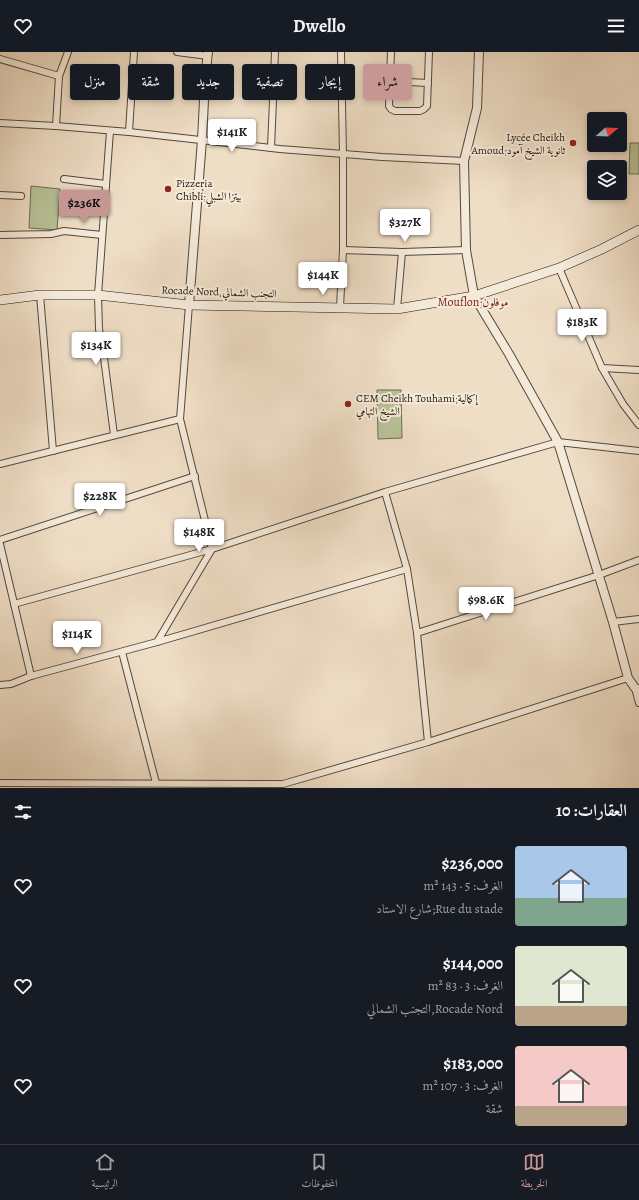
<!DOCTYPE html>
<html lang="ar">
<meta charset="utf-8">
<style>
:root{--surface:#171b24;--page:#20242c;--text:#f1f3f6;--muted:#9ea1a6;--line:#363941;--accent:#c59692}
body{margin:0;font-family:Alegreya,Amiri,serif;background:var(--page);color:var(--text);direction:rtl;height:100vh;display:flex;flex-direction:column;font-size:15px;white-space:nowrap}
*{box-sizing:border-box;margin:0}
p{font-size:13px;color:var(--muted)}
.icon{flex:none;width:22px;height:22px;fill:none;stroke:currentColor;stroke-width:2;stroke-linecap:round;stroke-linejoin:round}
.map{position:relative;height:736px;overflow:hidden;direction:ltr}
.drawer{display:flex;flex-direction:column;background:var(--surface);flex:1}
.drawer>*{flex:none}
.guide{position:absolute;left:12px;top:12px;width:400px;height:36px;direction:rtl;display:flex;gap:8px}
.needle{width:26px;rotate:71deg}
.controls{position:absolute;left:587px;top:60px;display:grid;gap:8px}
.controls a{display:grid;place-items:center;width:40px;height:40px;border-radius:4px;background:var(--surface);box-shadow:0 2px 6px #0003;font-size:20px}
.price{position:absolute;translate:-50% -34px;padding:0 9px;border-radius:4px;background:#fff;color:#222;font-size:13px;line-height:26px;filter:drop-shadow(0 1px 2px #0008)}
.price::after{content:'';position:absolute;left:50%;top:24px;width:12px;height:9px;margin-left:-6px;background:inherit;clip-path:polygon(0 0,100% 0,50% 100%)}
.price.active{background:var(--accent);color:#111}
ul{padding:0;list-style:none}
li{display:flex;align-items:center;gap:12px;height:100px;padding:0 12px}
li span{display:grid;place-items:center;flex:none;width:112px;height:80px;border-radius:4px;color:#555}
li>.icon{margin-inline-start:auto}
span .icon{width:48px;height:48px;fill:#fffc;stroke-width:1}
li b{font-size:17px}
h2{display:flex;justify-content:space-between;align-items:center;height:48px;padding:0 12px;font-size:17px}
.chip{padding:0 14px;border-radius:4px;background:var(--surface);box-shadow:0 2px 6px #0003;font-size:14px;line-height:36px}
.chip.active{background:var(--accent);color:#111}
header{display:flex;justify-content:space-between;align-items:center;height:52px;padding:0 12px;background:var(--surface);font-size:18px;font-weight:600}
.dock{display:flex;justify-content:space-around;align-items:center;height:56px;border-top:1px solid var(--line);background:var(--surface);font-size:11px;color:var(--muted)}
.dock a{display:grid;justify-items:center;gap:2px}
.dock .active{color:var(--accent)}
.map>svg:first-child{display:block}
.green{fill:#b7c297;stroke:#6c6c50}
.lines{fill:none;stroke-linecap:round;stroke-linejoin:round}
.minor-casing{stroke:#544838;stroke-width:8}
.tertiary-casing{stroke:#544838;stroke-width:10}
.secondary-casing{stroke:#211608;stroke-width:10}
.minor{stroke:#f5eada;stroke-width:6}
.tertiary{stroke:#f5eada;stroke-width:8}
.secondary{stroke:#f5eada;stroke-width:9}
.poi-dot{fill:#8f2418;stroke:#f5eada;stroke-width:1.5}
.labels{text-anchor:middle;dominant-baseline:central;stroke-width:4;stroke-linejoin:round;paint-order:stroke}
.poi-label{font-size:11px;fill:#211608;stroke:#f5eada;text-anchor:start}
.street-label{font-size:11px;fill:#211608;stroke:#f5eada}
.neighbourhood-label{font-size:12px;fill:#7a1f14;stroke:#f5eada}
</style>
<header><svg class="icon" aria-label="menu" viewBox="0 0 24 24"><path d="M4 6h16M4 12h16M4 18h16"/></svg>Dwello<svg class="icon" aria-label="heart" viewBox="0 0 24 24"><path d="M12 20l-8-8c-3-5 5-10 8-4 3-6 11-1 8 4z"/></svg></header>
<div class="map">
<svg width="639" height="736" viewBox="0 0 639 736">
<rect width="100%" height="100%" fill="#efdec6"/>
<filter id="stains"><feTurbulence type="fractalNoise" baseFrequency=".005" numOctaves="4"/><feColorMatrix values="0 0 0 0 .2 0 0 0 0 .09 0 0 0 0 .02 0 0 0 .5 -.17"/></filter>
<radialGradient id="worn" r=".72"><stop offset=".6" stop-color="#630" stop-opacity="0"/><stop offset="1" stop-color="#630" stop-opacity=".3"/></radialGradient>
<g class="green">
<path d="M630 91H639V122H629Z"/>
<path d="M31 134 60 137 57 178 29 176Z"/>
<path d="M377 338H401L402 386 378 387Z"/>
</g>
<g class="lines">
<g class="minor-casing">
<g id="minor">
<path d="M177 0 208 4"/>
<path d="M391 0 389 54 391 57 395 59H420L424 57 427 54 429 0"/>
<path d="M0 7 59 24"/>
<path d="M389 29 428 31"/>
<path d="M0 71 56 74 129 80 280 97 382 105 464 109"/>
<path d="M56 74 59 24 68 0"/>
<path d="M110 79 98 243 99 277 104 306 114 383"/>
<path d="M129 80 134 0"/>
<path d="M271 96 275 0"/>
<path d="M64 127 106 132"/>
<path d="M0 143 21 144"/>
<path d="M65 152 104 155"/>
<path d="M0 183 51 182 64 179 102 183"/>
<path d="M343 198 402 200 466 198"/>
<path d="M559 216 602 316 639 318"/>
<path d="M40 243 53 399"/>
<path d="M340 255 343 198V102L341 0"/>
<path d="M397 257 402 200"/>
<path d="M602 316 623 352 639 373"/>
<path d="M180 367 189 253"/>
<path d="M0 412 180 367 212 497 14 552"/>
<path d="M385 440 407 517 417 581"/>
<path d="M0 488 195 424"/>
<path d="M0 492 31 624"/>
<path d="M407 517 157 590 212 497 385 440 558 390 639 399"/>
<path d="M613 570 639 567"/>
<path d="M122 600 156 731"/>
<path d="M0 633 11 632 31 624 157 590"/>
<path d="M635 636 639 651"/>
<path d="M428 690 417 581 599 523 639 508"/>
<path d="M0 731 283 732 428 690 628 626"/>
</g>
</g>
<g class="tertiary-casing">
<g id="tertiary">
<path d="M479 0 477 56 464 109 466 198 474 244 509 302 558 390 613 570 628 626 635 636 639 637"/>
<path d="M189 253 202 88 205 28 208 0"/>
</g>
</g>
<g class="secondary-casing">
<path id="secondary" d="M0 248 40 243H98L189 253 397 257 474 244 559 216 602 197 639 178"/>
</g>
<use href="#minor" class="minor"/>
<use href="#tertiary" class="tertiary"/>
<use href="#secondary" class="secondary"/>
</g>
<g class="poi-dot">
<circle cx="573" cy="91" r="4"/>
<circle cx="168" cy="137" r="4"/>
<circle cx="348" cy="352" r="4"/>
</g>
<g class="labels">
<g class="poi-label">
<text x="565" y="85" text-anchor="end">Lycée Cheikh<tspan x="565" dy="13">Amoud;ثانوية الشيخ آمود</tspan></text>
<text x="176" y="131">Pizzeria<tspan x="176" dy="13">Chibli;بيتزا الشبلي</tspan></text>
<text x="356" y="346">CEM Cheikh Touhami;إكمالية<tspan x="356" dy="13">الشيخ التهامي</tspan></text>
</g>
<g class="street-label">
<text transform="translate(219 240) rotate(2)">Rocade Nord,التجنب الشمالي</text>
</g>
<g class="neighbourhood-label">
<text x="473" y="250">Mouflon;موفلون</text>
</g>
</g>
<rect width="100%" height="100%" filter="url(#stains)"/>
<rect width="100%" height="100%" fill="url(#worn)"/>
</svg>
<div class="controls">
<a><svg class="needle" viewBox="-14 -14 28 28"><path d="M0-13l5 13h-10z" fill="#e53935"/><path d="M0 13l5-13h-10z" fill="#9ea1a6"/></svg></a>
<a><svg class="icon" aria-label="layers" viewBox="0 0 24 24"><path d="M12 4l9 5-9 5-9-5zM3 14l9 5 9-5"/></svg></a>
</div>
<b class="price" style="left:232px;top:101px">$141K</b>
<b class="price active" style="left:84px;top:172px">$236K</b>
<b class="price" style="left:405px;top:191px">$327K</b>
<b class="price" style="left:323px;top:244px">$144K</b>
<b class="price" style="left:582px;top:291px">$183K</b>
<b class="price" style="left:96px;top:314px">$134K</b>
<b class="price" style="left:100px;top:465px">$228K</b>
<b class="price" style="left:199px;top:501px">$148K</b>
<b class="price" style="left:486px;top:569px">$98.6K</b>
<b class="price" style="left:77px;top:603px">$114K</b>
<div class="guide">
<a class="chip active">شراء</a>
<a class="chip">إيجار</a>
<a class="chip">تصفية</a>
<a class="chip">جديد</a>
<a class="chip">شقة</a>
<a class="chip">منزل</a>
</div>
</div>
<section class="drawer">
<h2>العقارات: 10<svg class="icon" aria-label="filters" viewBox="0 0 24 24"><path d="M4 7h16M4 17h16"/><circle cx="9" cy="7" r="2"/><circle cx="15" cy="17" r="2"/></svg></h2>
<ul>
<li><span style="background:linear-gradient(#a9c7e8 65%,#7fa58c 0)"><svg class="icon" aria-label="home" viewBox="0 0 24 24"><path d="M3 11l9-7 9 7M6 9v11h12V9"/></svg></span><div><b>$236,000</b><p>الغرف: 5 · 143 m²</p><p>Rue du stade;شارع الاستاد</p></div><svg class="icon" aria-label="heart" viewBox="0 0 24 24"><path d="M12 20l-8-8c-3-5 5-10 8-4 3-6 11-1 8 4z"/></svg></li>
<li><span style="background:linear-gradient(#dfe7d0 75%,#b9a48a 0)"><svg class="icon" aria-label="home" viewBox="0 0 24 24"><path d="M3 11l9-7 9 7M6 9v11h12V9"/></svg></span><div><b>$144,000</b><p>الغرف: 3 · 83 m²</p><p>Rocade Nord,التجنب الشمالي</p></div><svg class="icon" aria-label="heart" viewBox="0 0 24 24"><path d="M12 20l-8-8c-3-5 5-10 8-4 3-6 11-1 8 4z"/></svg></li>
<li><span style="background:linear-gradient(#f6c9c9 75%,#b9a48a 0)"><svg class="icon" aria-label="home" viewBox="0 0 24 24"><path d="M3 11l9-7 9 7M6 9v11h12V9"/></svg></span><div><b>$183,000</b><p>الغرف: 3 · 107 m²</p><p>شقة</p></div><svg class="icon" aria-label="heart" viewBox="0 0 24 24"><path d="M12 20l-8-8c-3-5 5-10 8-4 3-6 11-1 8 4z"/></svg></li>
</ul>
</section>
<nav class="dock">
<a class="active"><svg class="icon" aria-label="map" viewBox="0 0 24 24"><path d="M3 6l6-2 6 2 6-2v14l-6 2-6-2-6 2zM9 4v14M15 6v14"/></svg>الخريطة</a>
<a><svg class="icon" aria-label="saved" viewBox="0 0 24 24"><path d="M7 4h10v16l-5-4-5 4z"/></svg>المحفوظات</a>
<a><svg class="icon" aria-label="home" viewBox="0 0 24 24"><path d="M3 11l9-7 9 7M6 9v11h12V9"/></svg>الرئيسية</a>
</nav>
